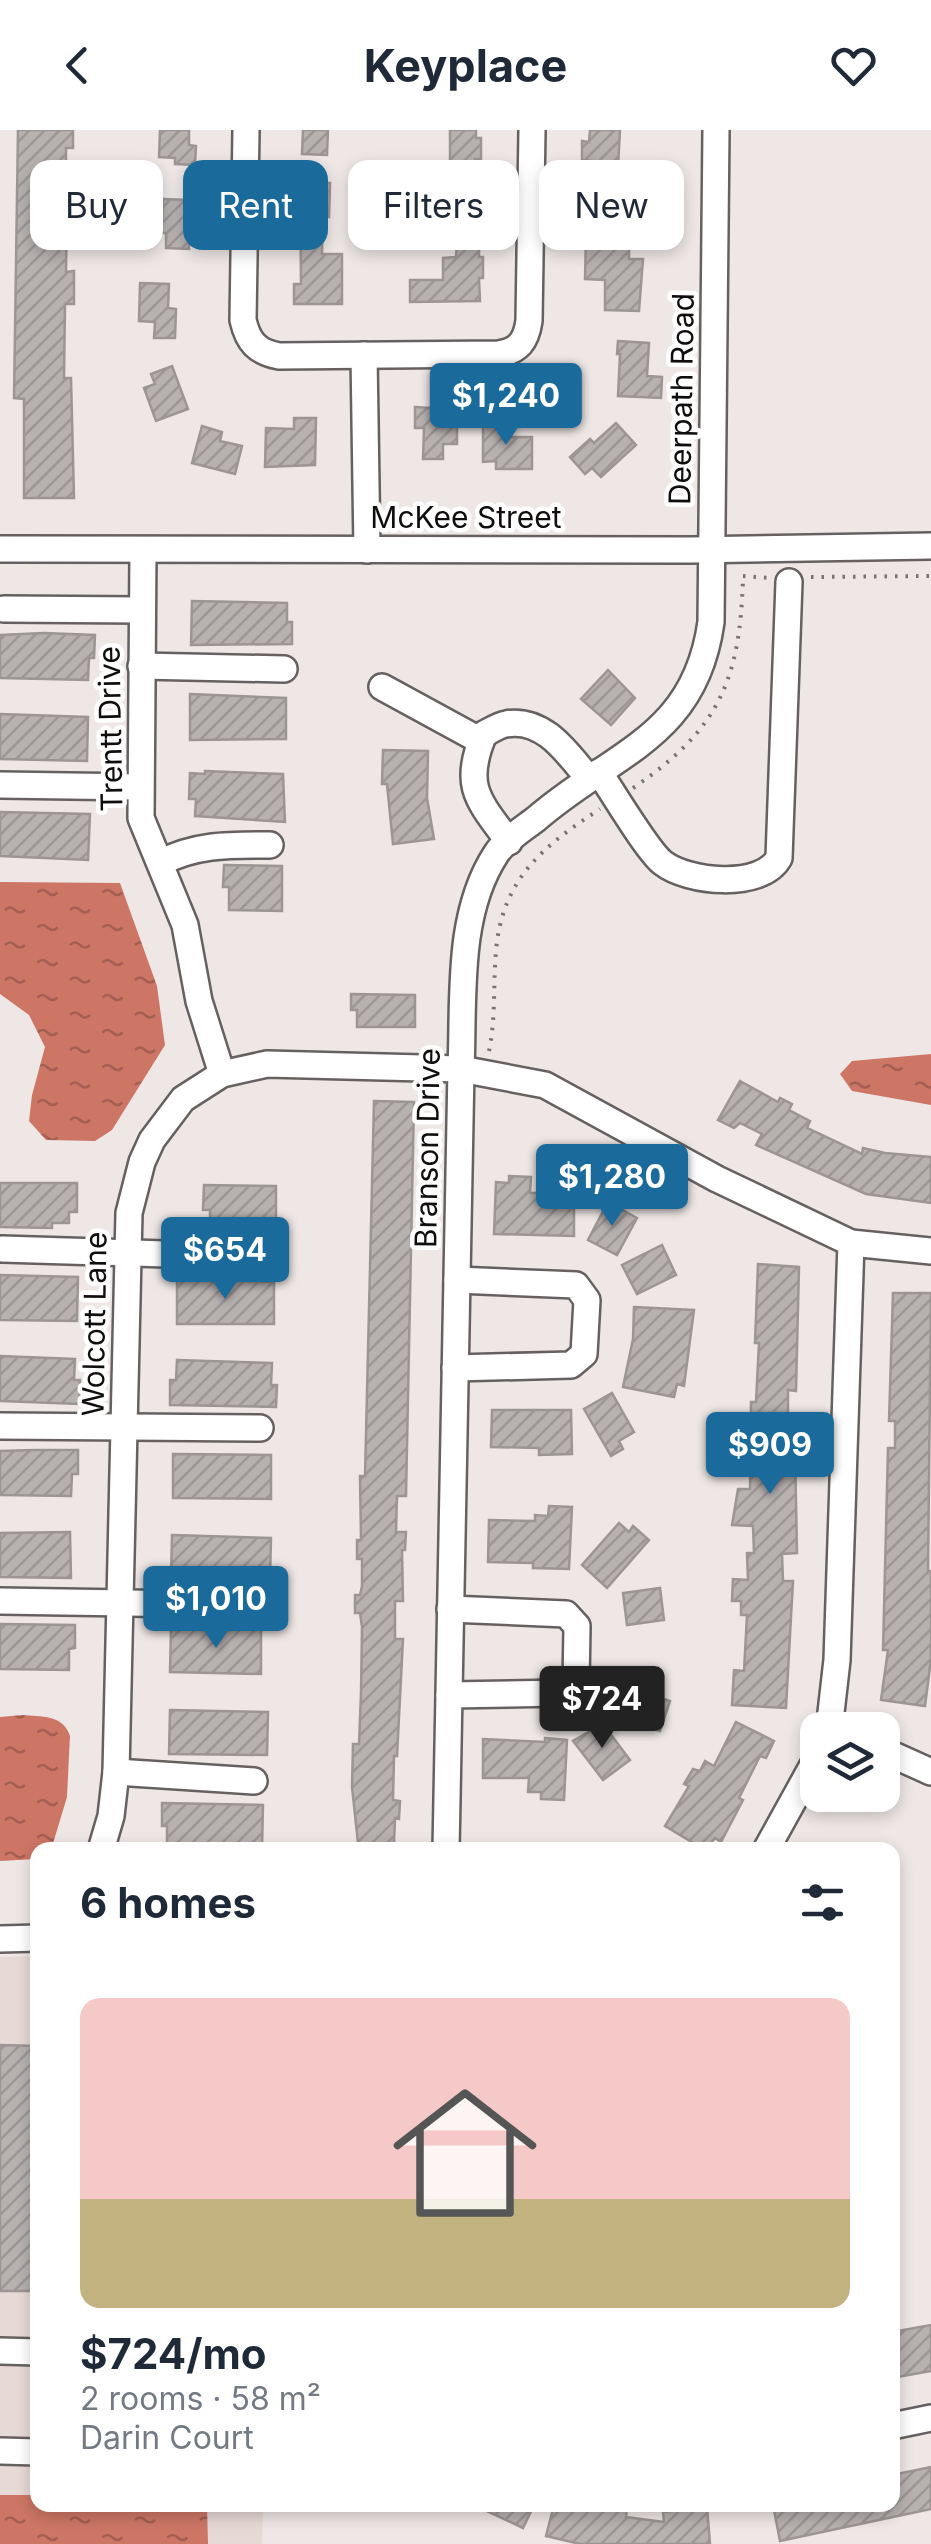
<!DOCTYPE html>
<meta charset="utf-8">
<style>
:root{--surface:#fff;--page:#f6f6f7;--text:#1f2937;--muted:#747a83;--accent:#1a6a9c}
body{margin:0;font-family:Inter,sans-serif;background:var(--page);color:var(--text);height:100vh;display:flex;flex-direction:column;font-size:38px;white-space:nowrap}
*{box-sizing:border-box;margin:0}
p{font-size:32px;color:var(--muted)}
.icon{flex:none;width:55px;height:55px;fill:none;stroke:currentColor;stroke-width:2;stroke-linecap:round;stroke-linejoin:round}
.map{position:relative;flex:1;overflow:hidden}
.sheet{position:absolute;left:30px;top:1712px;width:870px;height:670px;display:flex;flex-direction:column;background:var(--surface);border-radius:20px;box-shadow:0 5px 15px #0003}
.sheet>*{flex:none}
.hud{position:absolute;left:30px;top:30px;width:872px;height:90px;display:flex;gap:20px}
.fabs{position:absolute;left:800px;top:1582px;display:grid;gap:20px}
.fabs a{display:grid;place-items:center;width:100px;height:100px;border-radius:20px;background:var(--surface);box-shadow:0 5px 15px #0003;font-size:50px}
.price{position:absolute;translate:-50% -85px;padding:0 22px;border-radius:10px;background:var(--accent);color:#fff;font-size:32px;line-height:65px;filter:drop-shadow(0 2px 5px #0008)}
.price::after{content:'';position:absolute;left:50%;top:60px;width:30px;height:22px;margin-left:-15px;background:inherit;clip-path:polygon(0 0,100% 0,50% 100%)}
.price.selected{background:#222;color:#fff}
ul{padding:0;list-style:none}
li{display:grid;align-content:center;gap:20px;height:530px;padding:0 50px}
li span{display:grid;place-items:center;height:310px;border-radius:20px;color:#555}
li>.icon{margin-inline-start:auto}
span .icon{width:180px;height:180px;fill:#fffc;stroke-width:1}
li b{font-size:42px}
h2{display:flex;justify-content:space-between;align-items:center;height:120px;padding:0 50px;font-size:42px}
.chip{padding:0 35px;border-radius:20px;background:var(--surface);box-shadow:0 5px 15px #0003;font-size:35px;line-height:90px}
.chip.selected{background:var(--accent);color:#fff}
header{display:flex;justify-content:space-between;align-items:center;height:130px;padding:0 50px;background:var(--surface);font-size:45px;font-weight:700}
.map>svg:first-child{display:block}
.built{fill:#e7d9d6}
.water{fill:url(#water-ripples)}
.building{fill:url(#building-hatch);stroke:#9b9694;stroke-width:2.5}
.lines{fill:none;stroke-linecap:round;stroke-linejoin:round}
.minor-casing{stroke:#666160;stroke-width:30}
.path{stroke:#777372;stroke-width:4;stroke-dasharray:2.5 8;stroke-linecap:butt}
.minor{stroke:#fff;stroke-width:25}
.labels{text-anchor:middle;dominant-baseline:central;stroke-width:9;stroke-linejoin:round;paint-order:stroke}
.street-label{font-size:30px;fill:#100e0d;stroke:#fff}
</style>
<header><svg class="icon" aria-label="back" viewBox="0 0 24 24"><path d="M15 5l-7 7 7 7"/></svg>Keyplace<svg class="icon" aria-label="heart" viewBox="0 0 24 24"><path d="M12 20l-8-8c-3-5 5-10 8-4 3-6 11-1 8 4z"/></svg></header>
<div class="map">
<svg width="931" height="2414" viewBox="0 0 931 2414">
<defs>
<pattern id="water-ripples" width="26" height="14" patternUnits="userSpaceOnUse" patternTransform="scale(2.5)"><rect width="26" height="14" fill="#cd7665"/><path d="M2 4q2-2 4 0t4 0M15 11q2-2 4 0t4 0" fill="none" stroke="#a55f52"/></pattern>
<pattern id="building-hatch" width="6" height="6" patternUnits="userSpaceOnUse" patternTransform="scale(2.5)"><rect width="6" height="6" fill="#b7b1b0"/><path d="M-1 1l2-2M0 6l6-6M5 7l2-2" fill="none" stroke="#9c9796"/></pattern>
</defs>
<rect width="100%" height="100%" fill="#eee7e6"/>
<path class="built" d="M37 1826 38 2375H263L262 2414H0V1827Z"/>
<g class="water">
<path d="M0 752 120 753 157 856 165 915 112 1000 95 1011 46 1010 29 991 32 965 45 917 29 885 0 864Z"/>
<path d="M931 924V975L852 961 840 944 852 931Z"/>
<path d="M22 1585C41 1587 63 1584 70 1606L67 1667 51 1720H38L37 1729 0 1731V1587Z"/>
<path d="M0 2365H37L38 2375H207L208 2414H0Z"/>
</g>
<g class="building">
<path d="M18 0H73V18H66V52H72V72H67L66 142 74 141V174H65L64 248H71L74 368H24V269L14 268Z"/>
<path d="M160 0H189V15L196 16 195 35 175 34V28L159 27Z"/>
<path d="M303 0H328L327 25 302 24Z"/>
<path d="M450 0H476V8H481V29H475L473 78H480L479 127H483V148H479L480 171 410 172V150H443V128L456 127 458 94H443L444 75H438L439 62H444V51L450 52Z"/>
<path d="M590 0H620L617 55H630L629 129H643L639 181 605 180V150L585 149 586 105H582V84H593V31L582 30V11L589 12Z"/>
<path d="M300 52 330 53 329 87 323 86 322 124H342V174H294V154H301Z"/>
<path d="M163 69 190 70 189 119 166 118V103H162Z"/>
<path d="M140 153 169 154 168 178 176 179 175 208H154L155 192 139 191Z"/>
<path d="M618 211 649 213 647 246 662 247 661 268 618 266 620 224H617Z"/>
<path d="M172 236 188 279 156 291 144 258 155 254 151 244Z"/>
<path d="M415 277 431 278V284L457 285V314H443V329H423L424 298H415Z"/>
<path d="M294 288H316L315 335 265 337 266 298 294 299Z"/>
<path d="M504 290V307H532V339H496V331L483 332V291Z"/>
<path d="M616 293 636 315 601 347 592 338 585 344 570 327 590 309 594 313Z"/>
<path d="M202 296 222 302 220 311 242 316 235 344 192 333Z"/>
<path d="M192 471 287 473V492H292V514L191 515Z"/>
<path d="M44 503 95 505 94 528H89L88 550 0 548V505Z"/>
<path d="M608 540 635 568 611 595 581 569Z"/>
<path d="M190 564 286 568V609L190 610Z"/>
<path d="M0 584 88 587 87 631 0 629Z"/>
<path d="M383 620 428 621 427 668 434 709 393 714 387 654H382Z"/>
<path d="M205 641 283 644 285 692 195 686 196 669H189L190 643 205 644Z"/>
<path d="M0 682 90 684 88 730 0 726Z"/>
<path d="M224 735 282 736V781L229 780V757H223Z"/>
<path d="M351 864 415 865V897H357V880H351Z"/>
<path d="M740 951 778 972 780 968 792 974 789 980 810 991 807 998 862 1024 863 1018 885 1023 931 1027V1073L866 1064 756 1015 762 1004 740 993 734 998 718 990Z"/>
<path d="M374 971 414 972 406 1366H397L396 1402H406L405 1420H402L403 1471H395V1509H403L397 1626H394L393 1670 400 1671 399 1689 395 1688 394 1714 358 1713 352 1657 353 1614H359L361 1563 362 1497 360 1483H355V1465H360L362 1456V1429H357V1410H361L360 1346H365Z"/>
<path d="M509 1046 531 1047 530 1063 574 1062V1106L494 1104 496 1052 509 1053Z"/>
<path d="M0 1053H77V1082H69V1093H52V1098L0 1097Z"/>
<path d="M204 1055 276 1056V1099L210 1095V1080H203Z"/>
<path d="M608 1072 637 1088 617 1125 588 1110Z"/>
<path d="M662 1115 676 1145 637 1164 622 1135Z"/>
<path d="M758 1134 799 1137 796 1261 788 1260V1317H795L797 1423 782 1424 783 1451H793L786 1578 732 1575 734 1540 744 1541 747 1485H741V1471H732L733 1449 748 1450 747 1423H754L753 1396 732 1395 738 1359H750L751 1272H756L759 1213H755Z"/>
<path d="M0 1145 78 1147 77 1191 0 1190Z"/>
<path d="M177 1149 274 1152V1194H177Z"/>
<path d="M893 1163H931L928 1441H931V1529L925 1576 881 1570 888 1520H883L888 1318H895V1291H889Z"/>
<path d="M634 1177 694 1180 684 1256 677 1254 674 1267 623 1257 633 1209Z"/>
<path d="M0 1226 75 1229 74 1250H80L79 1274 0 1271Z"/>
<path d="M177 1230 272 1233 271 1255H277L276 1277 170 1275V1250H176Z"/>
<path d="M612 1263 634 1302 619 1311 623 1319 611 1326 584 1279Z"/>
<path d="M492 1280H571L572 1324 539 1325V1318L491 1317Z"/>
<path d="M34 1320H78V1344H72L71 1366 0 1365V1321Z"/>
<path d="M173 1324 271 1325V1369L173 1368Z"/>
<path d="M549 1376 572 1377 569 1439 533 1438V1433L488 1432 489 1390 535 1391V1385L548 1386Z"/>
<path d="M619 1393 629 1402 633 1396 649 1410 607 1458 582 1435Z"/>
<path d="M70 1402 71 1448 0 1447V1403Z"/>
<path d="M172 1405 271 1408 270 1451 171 1449Z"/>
<path d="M660 1458 664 1490 627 1495 623 1463Z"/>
<path d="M0 1494 75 1495V1518L69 1519V1540L0 1539Z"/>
<path d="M171 1498 261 1499V1544L170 1542Z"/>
<path d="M625 1556 670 1571 660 1601 615 1587Z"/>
<path d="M170 1580 268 1582 267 1625 169 1624Z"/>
<path d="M736 1592 774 1611 766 1628 760 1626 739 1668 743 1670 721 1712 715 1708 705 1720 665 1696 689 1656 684 1654 693 1639 700 1641 705 1631 714 1636Z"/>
<path d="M603 1594 630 1630 603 1650 573 1611Z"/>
<path d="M545 1608 567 1610 564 1670 541 1669V1662H528L529 1648H483V1609L545 1612Z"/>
<path d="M162 1673 263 1675 262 1719 167 1717V1696H162Z"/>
<path d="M0 1915 38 1916V2161H0Z"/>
<path d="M931 2195V2241L892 2248V2202Z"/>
<path d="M931 2337V2379L780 2411 773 2375H892V2345Z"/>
<path d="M474 2375H534L523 2398Z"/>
<path d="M554 2375H585L610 2381V2377L627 2379 626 2387 664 2392 663 2382 707 2377 710 2414H580L546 2406Z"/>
</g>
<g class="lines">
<g class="minor-casing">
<g id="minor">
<path d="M246 0 243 190C248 212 257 222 279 226L498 224C519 221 526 211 529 191L532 0"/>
<path d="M364 225 367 420"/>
<path d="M0 419 691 420 931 416"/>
<path d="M143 420 141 688 185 795 199 871 222 944"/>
<path d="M4 479 142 480"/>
<path d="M141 536 284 539"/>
<path d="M382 557 481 611"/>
<path d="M599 642C612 661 648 722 663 733 687 752 761 760 779 728L789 452"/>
<path d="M0 655 140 657"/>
<path d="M509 712C478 670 462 656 484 604 490 601 499 595 506 594 544 587 568 624 589 649"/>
<path d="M160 733C196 714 230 715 270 715"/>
<path d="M2 1119 266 1127"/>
<path d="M455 1238 571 1235 584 1224 587 1170 576 1155 457 1150"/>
<path d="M0 1296 260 1298"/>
<path d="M0 1471 255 1475"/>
<path d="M449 1565 561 1563 576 1555 577 1496 566 1484 450 1479"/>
<path d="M829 1600 837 1530 851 1113"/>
<path d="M882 1620 931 1642"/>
<path d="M116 1642 254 1651"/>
<path d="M101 1720 111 1686 116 1642 129 1083 142 1032 152 1010 183 969 222 944 267 934 461 939 545 955 717 1049 851 1113 931 1121"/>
<path d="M446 1720 461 939C464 869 456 785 496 724 505 710 523 699 536 689 613 622 695 608 711 492L716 0"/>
<path d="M766 1720 818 1626"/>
<path d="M0 1809 38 1808"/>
<path d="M0 2221 38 2222"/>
<path d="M892 2296 931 2288"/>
<path d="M0 2321 38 2322"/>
</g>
</g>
<g class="path">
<path d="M743 446 771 448"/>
<path d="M811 447 931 446"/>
<path d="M633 658C720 599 740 549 743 448"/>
<path d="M489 921C496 888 493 854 496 821 502 749 543 716 600 679"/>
</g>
<use href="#minor" class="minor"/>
</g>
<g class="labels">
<g class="street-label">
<text transform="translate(681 269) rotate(-89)">Deerpath Road</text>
<text x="466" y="387">McKee Street</text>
<text transform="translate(110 599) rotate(-91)">Trentt Drive</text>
<text transform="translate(427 1018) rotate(-89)">Branson Drive</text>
<text transform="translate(94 1194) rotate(-89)">Wolcott Lane</text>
</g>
</g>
</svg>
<div class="fabs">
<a><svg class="icon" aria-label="layers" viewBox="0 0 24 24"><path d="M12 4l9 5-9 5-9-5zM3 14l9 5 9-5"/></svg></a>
</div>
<b class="price" style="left:506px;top:318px">$1,240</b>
<b class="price" style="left:612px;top:1099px">$1,280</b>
<b class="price" style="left:225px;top:1172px">$654</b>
<b class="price" style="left:770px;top:1367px">$909</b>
<b class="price" style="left:216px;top:1521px">$1,010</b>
<b class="price selected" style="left:602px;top:1621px">$724</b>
<div class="hud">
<a class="chip">Buy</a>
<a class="chip selected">Rent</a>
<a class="chip">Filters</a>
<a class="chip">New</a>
</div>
<section class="sheet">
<h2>6 homes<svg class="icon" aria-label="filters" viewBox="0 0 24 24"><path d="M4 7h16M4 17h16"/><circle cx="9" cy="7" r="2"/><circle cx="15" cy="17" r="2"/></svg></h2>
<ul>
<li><span style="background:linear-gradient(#f6c9c9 65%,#c2b280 0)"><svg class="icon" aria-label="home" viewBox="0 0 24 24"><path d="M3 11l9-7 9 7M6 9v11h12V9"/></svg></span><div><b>$724/mo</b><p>2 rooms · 58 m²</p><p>Darin Court</p></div></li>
</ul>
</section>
</div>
